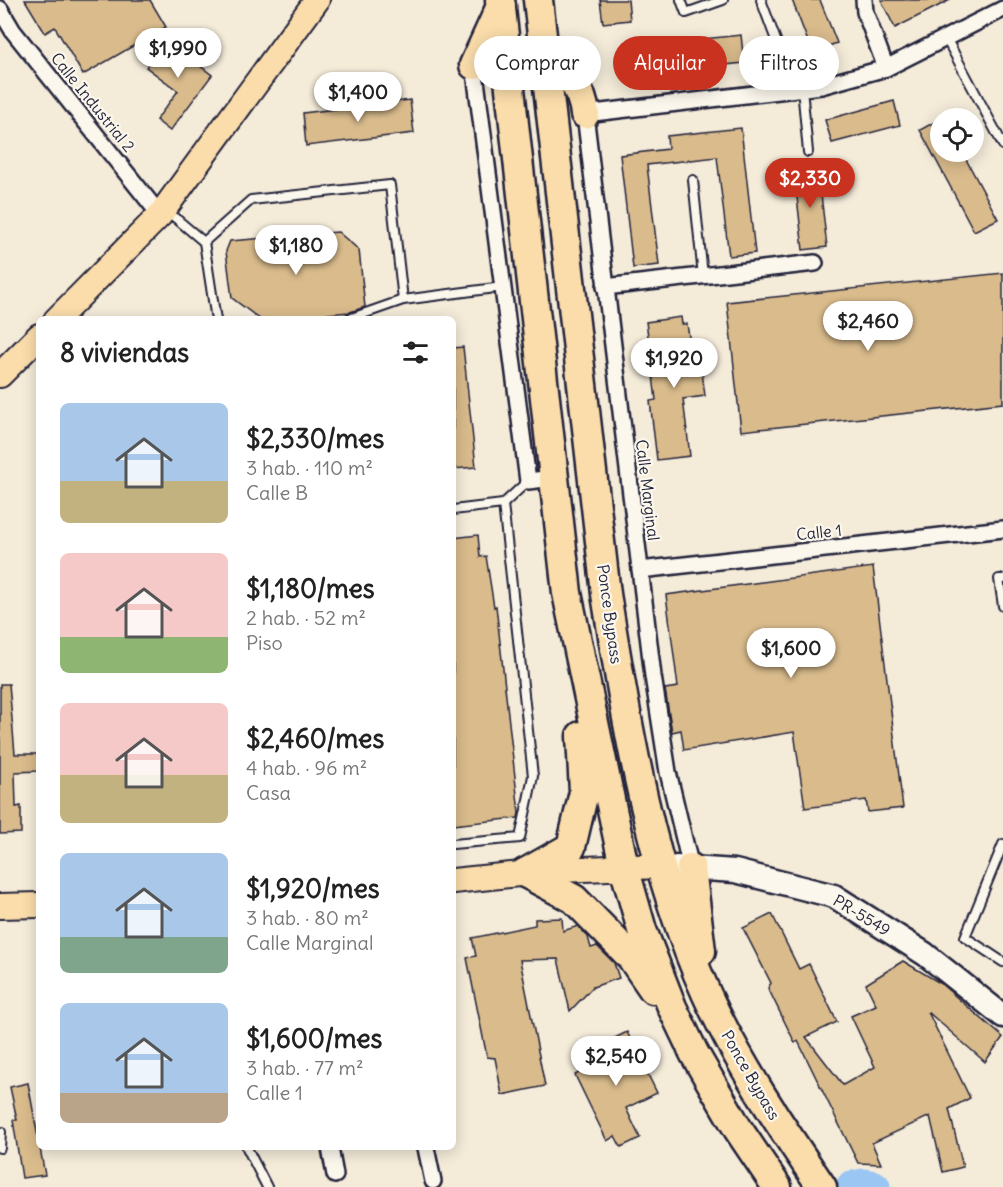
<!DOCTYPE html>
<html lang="es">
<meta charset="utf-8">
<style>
:root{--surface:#fff;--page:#f6f6f6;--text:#222;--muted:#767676;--accent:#c8321e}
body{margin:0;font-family:Delius,sans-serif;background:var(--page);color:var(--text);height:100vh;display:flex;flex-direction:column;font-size:22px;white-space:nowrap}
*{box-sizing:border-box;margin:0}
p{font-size:20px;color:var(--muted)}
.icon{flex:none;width:33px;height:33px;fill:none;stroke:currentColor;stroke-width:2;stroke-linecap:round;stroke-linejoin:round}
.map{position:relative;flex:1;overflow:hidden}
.panel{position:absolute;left:36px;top:316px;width:420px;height:834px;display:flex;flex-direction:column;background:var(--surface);border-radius:9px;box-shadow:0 3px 15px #0003}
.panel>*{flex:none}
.hud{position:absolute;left:474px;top:36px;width:438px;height:54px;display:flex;gap:12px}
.controls{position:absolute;left:930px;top:108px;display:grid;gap:12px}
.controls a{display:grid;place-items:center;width:54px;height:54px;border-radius:50%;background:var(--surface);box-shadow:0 3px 15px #0003;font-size:30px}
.price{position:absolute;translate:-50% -51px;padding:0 14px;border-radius:21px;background:#fff;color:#222;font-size:20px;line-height:39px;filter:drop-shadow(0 2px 3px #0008)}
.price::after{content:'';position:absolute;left:50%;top:36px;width:18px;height:14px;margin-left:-9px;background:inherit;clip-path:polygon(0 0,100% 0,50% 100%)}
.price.current{background:var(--accent);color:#fff}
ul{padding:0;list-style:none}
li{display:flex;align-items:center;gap:18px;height:150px;padding:0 24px}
li span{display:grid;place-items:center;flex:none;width:168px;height:120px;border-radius:9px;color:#555}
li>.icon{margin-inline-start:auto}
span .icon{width:72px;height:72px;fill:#fffc;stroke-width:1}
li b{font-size:26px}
h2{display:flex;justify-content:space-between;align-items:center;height:72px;padding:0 24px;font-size:26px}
.chip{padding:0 21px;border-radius:27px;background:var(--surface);box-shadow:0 3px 15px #0003;font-size:21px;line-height:54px}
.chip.current{background:var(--accent);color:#fff}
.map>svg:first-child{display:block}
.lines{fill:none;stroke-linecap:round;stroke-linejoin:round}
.river{stroke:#9ac6f4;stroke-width:33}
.building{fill:#d9bb8c;stroke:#22223b;stroke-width:1.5}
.lane-casing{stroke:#22223b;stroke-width:12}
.street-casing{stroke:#22223b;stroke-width:20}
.secondary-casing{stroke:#22223b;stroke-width:27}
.primary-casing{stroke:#22223b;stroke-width:28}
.highway-casing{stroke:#22223b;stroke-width:33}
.lane{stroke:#fbf7ec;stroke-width:8}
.street{stroke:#fbf7ec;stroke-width:15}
.secondary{stroke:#fbf7ec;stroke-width:22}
.primary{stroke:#fbddab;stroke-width:24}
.highway{stroke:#fbddab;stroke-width:28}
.labels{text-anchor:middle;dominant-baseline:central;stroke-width:4.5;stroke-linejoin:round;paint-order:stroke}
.street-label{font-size:16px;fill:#22223b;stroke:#fbf7ec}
</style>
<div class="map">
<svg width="1003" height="1187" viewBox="0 0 1003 1187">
<rect width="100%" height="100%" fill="#f4ebd9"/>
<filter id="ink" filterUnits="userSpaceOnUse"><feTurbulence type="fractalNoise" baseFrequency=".0167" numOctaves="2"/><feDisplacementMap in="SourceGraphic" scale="12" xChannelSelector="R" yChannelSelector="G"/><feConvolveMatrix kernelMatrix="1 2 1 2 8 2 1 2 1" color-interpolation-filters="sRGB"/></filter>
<g filter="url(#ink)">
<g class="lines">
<path class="river" d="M852 1187 864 1185 874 1187"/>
</g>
<g class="building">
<path d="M25 0H150L166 27 83 75 55 27 45 33Z"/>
<path d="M600 0H628L630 20 603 23Z"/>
<path d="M792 0H820L837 43 812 52Z"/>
<path d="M881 0H950L895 28Z"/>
<path d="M170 35 186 47 183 53 212 75 170 131 156 120 178 91 146 67Z"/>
<path d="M741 35 744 63 630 75 627 47Z"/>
<path d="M410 100 414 133 306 146 303 113Z"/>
<path d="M894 101 900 125 832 143 825 120Z"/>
<path d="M940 119V152H962L998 219 974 231 920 130Z"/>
<path d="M741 128 755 253 729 256 717 157 647 165 659 265 633 268 620 155 668 149 667 136Z"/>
<path d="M818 168 827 247 803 250 794 171Z"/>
<path d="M338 232 359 250 365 307 350 312 261 320 232 298 226 251 230 241Z"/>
<path d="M1003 273V403L741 431 727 302Z"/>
<path d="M681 317 682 324H687L692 356 700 355 705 396 683 399 690 456 657 460 650 401 656 400 653 376 675 374 671 340 649 343 646 322Z"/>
<path d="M463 347 476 467 453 469V348Z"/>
<path d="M478 535 480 557 486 556 494 607 496 606 519 813 518 818 453 825V538Z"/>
<path d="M873 567 903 808 868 812 866 800 805 808 794 732 684 750 681 730 672 732 665 689 678 687 666 595Z"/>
<path d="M0 684H9L15 754H39V771L15 772 16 807 21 806V833L0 834Z"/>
<path d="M772 914 799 969 809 964 837 1022 806 1037 843 1085 875 1067 851 1016 876 1005 866 984 903 961 940 983 1003 1037 985 1062 928 1012 970 1098 949 1109 963 1167 943 1172 930 1116 872 1143 881 1164 858 1163 798 1041 795 1043 768 988 771 983 743 928Z"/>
<path d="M562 918 563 931 578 926 588 937 591 948 597 946 614 963 619 978 593 987 570 1011 558 959 520 960 545 1086 502 1095 495 1058 487 1057 467 958 476 956 472 938 535 925V919Z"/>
<path d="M627 1032 657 1093 626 1108 640 1138 621 1147 615 1136 607 1141 575 1075 596 1064 590 1050Z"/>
<path d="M28 1083 45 1175 22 1178 13 1120H17L10 1087Z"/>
</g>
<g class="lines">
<g class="lane-casing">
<g id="lane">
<path d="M681 0 686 13 723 0"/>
<path d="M761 0 780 51 785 90"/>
<path d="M946 38 1003 145"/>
<path d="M802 88 808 152"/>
<path d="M693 180 703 276"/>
<path d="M166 210 204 242 216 320"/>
<path d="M204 242 251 200 390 185 403 300 346 320"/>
<path d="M403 300 503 287"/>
<path d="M453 510 503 504 528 481"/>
<path d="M1003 579H999L1003 606"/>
<path d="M453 844 520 838 533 776 503 504"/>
<path d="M1003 844 965 937 1003 962"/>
<path d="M0 1148 1 1132"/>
<path d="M247 1148 267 1187"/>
</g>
</g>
<g class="street-casing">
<g id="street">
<path d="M864 0 865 12 886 68"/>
<path d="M0 9 13 31 160 215"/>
<path d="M474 65 528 481 554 478"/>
<path d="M605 287 815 263"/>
<path d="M640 570 1003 529"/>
<path d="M691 868 668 772 653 676 585 114 821 86 886 68 1003 9"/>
<path d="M330 1148 335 1175"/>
<path d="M426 1148 433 1181"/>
</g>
</g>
<g class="secondary-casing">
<path id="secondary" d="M676 867 735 871 834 896 925 954 1003 1016"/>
</g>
<g class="primary-casing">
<g id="primary">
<path d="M56 320 160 215 317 0"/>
<path d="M0 375 39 336"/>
<path d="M453 881 558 870 660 866"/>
<path d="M0 906 39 905"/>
</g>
</g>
<g class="highway-casing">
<g id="highway">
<path d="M500 0 567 593 624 867 642 930 672 1007 694 1053 738 1129 777 1187"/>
<path d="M538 0 606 594C628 730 650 869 707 995 738 1063 780 1125 822 1187"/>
<path d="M544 47C563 68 582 85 585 114"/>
<path d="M474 65 501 6"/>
<path d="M691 868 701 951"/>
<path d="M525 873 571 847 584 792 581 736"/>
<path d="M525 873 574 899 631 957 653 989"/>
</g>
</g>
<use href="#lane" class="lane"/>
<use href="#street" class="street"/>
<use href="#secondary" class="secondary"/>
<use href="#primary" class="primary"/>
<use href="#highway" class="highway"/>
</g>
</g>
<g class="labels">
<g class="street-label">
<text transform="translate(93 102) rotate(51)">Calle Industrial 2</text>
<text transform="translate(648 490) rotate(83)">Calle Marginal</text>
<text transform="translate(819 532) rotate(-6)">Calle 1</text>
<text transform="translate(610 614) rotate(82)">Ponce Bypass</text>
<text transform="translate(862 915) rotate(31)">PR-5549</text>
<text transform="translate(751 1075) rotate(60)">Ponce Bypass</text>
</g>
</g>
</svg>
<div class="controls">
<a><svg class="icon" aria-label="locate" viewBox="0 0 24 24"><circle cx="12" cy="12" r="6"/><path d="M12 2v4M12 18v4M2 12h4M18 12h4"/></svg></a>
</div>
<b class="price" style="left:178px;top:79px">$1,990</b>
<b class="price" style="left:358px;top:123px">$1,400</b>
<b class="price current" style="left:810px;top:209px">$2,330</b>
<b class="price" style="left:296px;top:276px">$1,180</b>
<b class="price" style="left:868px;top:352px">$2,460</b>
<b class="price" style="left:674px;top:389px">$1,920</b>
<b class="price" style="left:791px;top:679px">$1,600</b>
<b class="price" style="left:616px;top:1087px">$2,540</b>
<div class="hud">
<a class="chip">Comprar</a>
<a class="chip current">Alquilar</a>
<a class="chip">Filtros</a>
</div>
<section class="panel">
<h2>8 viviendas<svg class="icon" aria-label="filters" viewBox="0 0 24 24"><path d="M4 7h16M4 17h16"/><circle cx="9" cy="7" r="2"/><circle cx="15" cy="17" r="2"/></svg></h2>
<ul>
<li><span style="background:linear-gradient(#a9c7e8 65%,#c2b280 0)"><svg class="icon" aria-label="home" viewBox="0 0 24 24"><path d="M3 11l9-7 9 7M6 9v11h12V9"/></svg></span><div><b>$2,330/mes</b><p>3 hab. · 110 m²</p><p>Calle B</p></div></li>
<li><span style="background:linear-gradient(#f6c9c9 70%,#8fb573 0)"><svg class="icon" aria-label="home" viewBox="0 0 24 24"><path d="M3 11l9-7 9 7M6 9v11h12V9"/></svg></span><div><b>$1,180/mes</b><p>2 hab. · 52 m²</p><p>Piso</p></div></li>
<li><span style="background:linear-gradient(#f6c9c9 60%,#c2b280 0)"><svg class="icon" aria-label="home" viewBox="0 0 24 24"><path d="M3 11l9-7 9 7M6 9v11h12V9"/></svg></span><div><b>$2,460/mes</b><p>4 hab. · 96 m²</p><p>Casa</p></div></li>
<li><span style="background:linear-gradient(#a9c7e8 70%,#7fa58c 0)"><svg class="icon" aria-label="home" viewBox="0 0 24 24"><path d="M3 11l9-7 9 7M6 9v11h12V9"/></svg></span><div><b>$1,920/mes</b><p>3 hab. · 80 m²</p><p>Calle Marginal</p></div></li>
<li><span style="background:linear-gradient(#a9c7e8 75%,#b9a48a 0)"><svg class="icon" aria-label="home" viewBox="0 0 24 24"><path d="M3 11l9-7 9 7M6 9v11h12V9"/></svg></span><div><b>$1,600/mes</b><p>3 hab. · 77 m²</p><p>Calle 1</p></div></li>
</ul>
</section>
</div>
